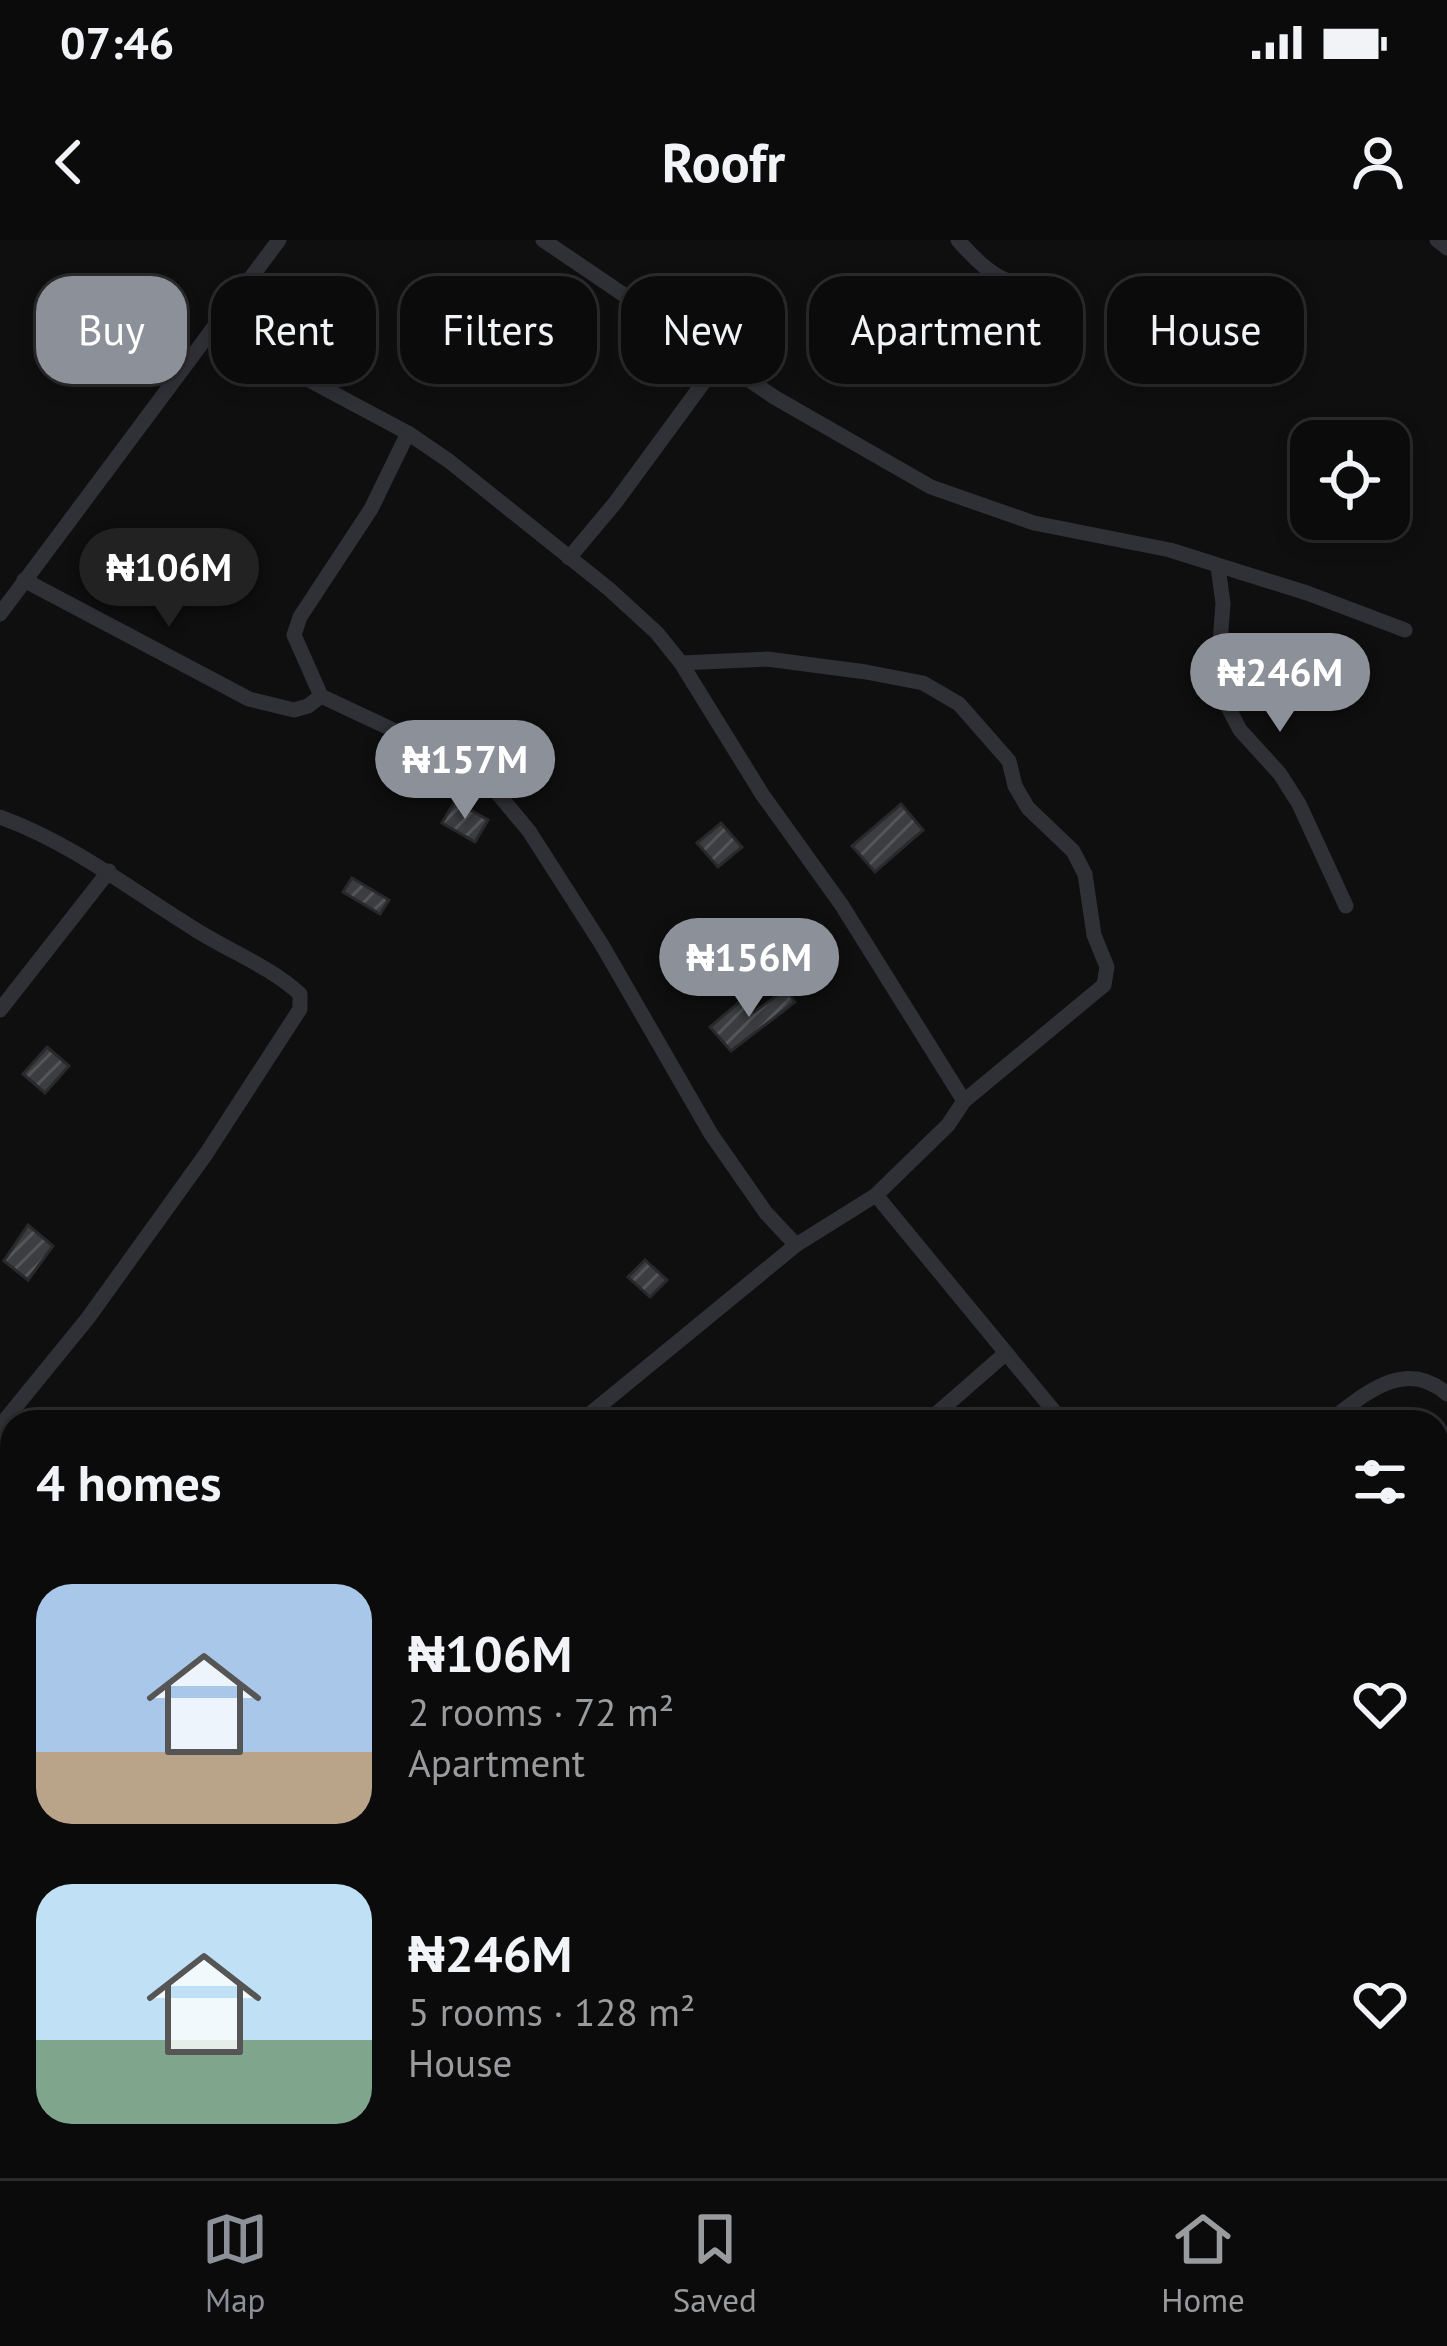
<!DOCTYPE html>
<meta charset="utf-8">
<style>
:root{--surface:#0b0b0c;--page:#19191a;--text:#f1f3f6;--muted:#9a9b9d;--line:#2b2b2d;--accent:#8c9099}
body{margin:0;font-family:"PT Sans",sans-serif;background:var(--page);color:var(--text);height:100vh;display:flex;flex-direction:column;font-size:45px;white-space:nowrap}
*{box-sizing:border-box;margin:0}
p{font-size:39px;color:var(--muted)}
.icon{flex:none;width:66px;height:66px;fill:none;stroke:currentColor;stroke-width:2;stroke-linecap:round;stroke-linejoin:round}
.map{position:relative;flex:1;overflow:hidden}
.panel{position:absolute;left:0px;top:1170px;width:1449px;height:768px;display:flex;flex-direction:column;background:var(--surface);border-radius:36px 36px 0 0;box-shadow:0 6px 18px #0003,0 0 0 3px var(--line)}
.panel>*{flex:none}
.banner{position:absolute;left:36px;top:36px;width:1377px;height:108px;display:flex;gap:24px}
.buttons{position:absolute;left:1290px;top:180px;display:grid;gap:24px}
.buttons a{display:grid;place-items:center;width:120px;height:120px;border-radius:24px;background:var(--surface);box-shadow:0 6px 18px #0003,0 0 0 3px var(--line);font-size:60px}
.price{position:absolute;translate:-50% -102px;padding:0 27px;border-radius:42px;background:var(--accent);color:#fff;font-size:39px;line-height:78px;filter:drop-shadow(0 3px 6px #0008)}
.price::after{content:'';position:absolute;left:50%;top:72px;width:36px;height:27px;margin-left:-18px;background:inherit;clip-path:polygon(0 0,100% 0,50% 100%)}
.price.on{background:#222;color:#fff}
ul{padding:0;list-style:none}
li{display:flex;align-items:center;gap:36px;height:300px;padding:0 36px}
li span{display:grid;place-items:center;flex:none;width:336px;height:240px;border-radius:36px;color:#555}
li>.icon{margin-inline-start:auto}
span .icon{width:144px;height:144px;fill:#fffc;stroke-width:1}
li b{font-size:51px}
h2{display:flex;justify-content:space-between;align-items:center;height:144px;padding:0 36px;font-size:51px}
.tag{padding:0 42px;border-radius:36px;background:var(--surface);box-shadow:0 6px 18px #0003,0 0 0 3px var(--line);font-size:42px;line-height:108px}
.tag.on{background:var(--accent);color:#fff}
.status{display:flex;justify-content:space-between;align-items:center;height:84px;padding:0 60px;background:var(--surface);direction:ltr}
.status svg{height:33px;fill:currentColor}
header{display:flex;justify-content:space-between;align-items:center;height:156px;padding:0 36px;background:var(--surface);font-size:54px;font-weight:700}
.tab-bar{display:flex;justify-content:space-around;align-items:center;height:168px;border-top:3px solid var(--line);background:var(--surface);font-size:33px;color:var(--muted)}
.tab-bar a{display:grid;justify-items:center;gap:6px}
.tab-bar .on{color:var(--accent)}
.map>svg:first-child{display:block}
.building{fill:url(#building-hatch);stroke:#29292c;stroke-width:3}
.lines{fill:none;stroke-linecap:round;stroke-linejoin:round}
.street{stroke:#303136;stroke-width:15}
</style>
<div class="status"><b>07:46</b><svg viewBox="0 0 49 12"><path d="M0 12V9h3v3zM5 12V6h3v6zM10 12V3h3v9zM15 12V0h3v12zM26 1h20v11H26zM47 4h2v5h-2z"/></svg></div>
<header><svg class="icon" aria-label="back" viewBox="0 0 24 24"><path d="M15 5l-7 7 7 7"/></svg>Roofr<svg class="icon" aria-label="person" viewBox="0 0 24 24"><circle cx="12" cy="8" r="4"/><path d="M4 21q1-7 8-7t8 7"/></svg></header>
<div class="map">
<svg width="1447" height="1938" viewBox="0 0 1447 1938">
<defs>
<pattern id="building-hatch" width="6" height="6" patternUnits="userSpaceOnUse" patternTransform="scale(3)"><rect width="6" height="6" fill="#3b3d40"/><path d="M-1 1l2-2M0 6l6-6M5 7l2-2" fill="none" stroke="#545659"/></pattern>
</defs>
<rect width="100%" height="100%" fill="#0f0f10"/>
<g class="building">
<path d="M455 561 488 580 475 602 442 583Z"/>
<path d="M901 564 923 590 875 632 852 606Z"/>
<path d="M721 583 742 607 718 627 697 603Z"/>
<path d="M352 638 389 660 380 674 343 652Z"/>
<path d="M786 749 795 762 731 811 710 787 743 759 754 772Z"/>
<path d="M47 807 69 826 45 853 23 834Z"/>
<path d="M28 985 53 1006 28 1040 4 1021Z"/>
<path d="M645 1020 667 1040 650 1057 628 1037Z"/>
</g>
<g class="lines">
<g class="street">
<path d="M543 0 720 120"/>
<path d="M958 0C989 36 1005 45 1052 51"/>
<path d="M1437 0 1447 8"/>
<path d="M217 82 262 115 408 193 449 221 609 349 657 393 681 423 762 554 841 664 964 861"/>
<path d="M408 193 371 269 300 377 294 395 321 456 438 511 494 549 529 591 602 705 711 894 766 973 796 1005 580 1182"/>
<path d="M569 318 615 263 720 120 774 157 931 247 1034 283 1170 310 1307 353 1405 390"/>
<path d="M1218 327 1223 363 1218 430 1220 452 1240 490 1280 534 1299 564 1346 666"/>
<path d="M24 340 249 459 294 470 308 466 321 456"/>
<path d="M0 374 279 0"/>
<path d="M681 423 767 419 866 432 923 443 959 464 1009 521 1015 546 1028 568 1073 611 1085 634 1094 695 1107 727 1104 745 964 861 948 885 876 955"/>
<path d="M0 577C72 603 131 650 196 690 231 712 269 726 300 754V769L206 914 88 1078 0 1186"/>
<path d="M0 770 109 631"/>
<path d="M796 1005 876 955 1063 1182"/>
<path d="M927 1182 1006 1113"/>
<path d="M1328 1182C1363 1156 1404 1116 1447 1154"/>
<path d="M0 1325 12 1329"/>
<path d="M1437 1534 1447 1545"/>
<path d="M0 1831 12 1834"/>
<path d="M1437 1846 1447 1863"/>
<path d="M621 1926 632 1938"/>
<path d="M907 1926 917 1938"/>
<path d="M42 1938 44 1926"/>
<path d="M280 1938 283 1926"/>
<path d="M772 1938 787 1926"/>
<path d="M1158 1938 1173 1926"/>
</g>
</g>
</svg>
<div class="buttons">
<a><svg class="icon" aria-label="locate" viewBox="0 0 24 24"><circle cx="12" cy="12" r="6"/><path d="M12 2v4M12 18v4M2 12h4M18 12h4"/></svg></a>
</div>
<b class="price on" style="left:169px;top:390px">₦106M</b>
<b class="price" style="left:1280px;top:495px">₦246M</b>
<b class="price" style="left:465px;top:582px">₦157M</b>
<b class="price" style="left:749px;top:780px">₦156M</b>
<div class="banner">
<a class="tag on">Buy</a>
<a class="tag">Rent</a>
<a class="tag">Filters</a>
<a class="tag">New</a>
<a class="tag">Apartment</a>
<a class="tag">House</a>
</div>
<section class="panel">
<h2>4 homes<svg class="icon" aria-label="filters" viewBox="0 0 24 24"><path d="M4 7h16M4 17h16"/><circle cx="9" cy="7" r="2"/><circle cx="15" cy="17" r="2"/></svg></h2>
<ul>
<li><span style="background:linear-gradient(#a9c7e8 70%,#b9a48a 0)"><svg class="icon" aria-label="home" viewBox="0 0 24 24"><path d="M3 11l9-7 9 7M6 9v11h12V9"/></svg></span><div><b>₦106M</b><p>2 rooms · 72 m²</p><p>Apartment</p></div><svg class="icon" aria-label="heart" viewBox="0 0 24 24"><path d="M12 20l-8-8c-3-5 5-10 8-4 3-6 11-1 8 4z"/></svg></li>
<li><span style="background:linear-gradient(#bfe0f5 65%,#7fa58c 0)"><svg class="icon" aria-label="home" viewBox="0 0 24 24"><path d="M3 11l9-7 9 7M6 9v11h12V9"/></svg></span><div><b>₦246M</b><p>5 rooms · 128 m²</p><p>House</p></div><svg class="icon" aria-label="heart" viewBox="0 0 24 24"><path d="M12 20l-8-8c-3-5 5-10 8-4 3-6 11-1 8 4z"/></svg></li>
</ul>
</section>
</div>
<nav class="tab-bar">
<a class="on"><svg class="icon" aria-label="map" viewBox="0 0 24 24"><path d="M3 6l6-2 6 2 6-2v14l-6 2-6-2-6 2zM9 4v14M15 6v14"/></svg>Map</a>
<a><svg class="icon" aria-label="saved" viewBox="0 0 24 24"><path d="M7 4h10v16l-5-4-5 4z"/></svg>Saved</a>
<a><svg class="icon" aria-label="home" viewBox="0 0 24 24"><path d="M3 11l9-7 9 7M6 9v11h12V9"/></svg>Home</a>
</nav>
